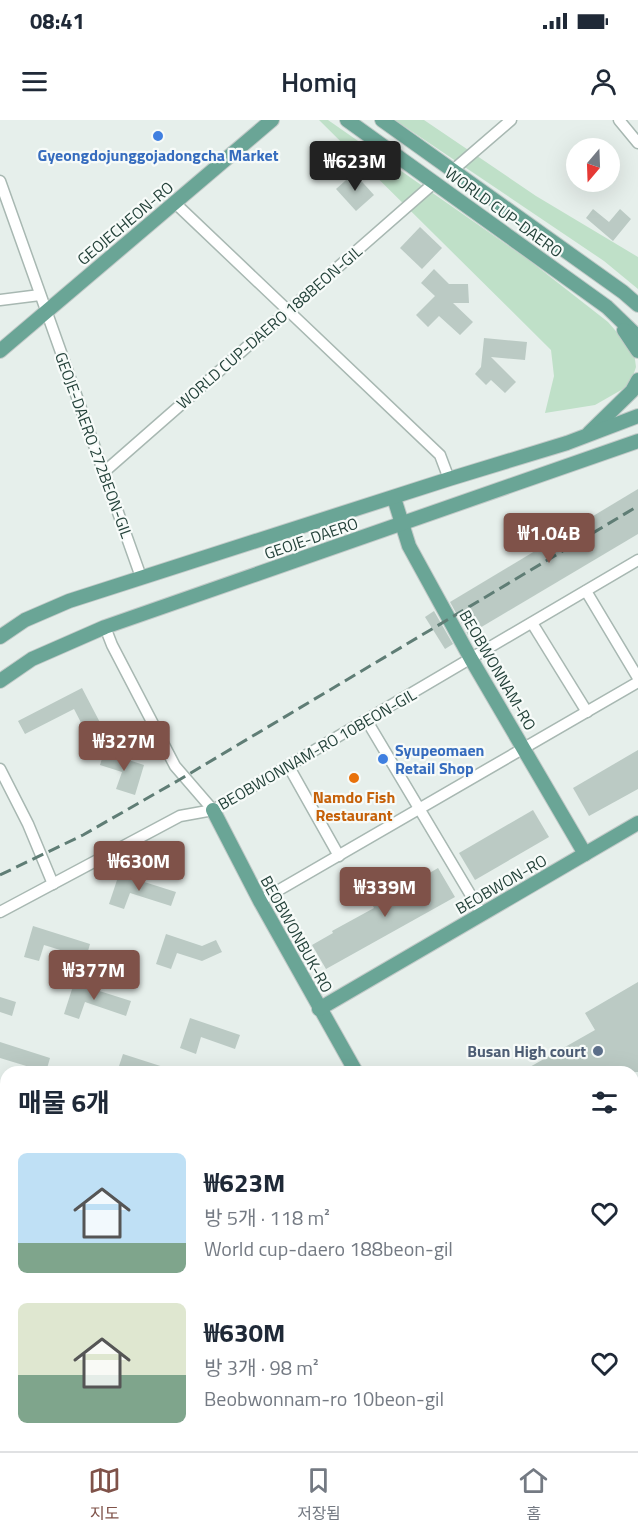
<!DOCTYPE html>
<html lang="ko">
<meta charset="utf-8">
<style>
:root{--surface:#fff;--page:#f6f6f7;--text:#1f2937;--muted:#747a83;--line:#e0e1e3;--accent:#7f5249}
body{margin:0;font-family:"Titillium Web","Noto Sans KR",sans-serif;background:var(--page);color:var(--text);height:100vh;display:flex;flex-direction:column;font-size:22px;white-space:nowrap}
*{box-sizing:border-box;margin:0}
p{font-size:20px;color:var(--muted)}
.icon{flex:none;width:33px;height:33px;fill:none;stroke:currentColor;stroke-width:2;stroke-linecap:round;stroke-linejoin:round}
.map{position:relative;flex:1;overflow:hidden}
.side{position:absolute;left:0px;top:946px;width:639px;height:386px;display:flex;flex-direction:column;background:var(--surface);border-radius:18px 18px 0 0;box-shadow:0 6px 24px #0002}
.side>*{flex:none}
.needle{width:39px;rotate:199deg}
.fabs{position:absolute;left:566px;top:18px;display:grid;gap:12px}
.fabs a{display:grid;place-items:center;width:54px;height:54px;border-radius:50%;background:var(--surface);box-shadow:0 6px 24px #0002;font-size:30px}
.price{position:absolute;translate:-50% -51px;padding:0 14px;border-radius:6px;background:var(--accent);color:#fff;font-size:20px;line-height:39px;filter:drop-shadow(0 2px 3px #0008)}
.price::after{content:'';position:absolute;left:50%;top:36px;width:18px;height:14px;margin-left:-9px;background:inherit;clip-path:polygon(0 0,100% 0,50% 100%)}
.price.current{background:#222;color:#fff}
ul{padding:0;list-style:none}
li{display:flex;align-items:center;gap:18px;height:150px;padding:0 18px}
li span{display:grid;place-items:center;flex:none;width:168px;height:120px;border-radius:9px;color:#555}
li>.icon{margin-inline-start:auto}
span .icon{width:72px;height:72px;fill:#fffc;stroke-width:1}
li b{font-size:26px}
h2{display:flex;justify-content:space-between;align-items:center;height:72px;padding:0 18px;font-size:26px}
.status{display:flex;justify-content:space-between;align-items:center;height:42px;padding:0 30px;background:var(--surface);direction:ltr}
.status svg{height:16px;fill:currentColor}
header{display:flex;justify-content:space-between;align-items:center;height:78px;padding:0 18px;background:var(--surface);font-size:27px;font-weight:600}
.menu{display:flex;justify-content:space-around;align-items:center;height:84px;border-top:2px solid var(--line);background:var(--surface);font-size:16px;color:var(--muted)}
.menu a{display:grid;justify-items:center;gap:3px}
.menu .current{color:var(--accent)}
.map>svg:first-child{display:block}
.built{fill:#d4dfda}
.green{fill:#bfe0c8}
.building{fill:#bbcac4}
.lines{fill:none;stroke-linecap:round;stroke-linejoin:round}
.minor-casing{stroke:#a8b8b2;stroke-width:13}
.major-casing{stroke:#c2cac8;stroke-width:16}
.minor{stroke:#fff;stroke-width:10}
.major{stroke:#6aa596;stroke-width:14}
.rail{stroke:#5f7d75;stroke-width:3;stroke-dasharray:12 6;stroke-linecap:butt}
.shop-dot{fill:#3f7fe0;stroke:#f7fbf9;stroke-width:2}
.food-dot{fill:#e8710a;stroke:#f7fbf9;stroke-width:2}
.service-dot{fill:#5c6f8a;stroke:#f7fbf9;stroke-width:2}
.labels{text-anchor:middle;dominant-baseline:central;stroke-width:4.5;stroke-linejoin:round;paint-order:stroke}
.shop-label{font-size:16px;font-weight:bold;fill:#366cbe;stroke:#f7fbf9}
.street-label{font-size:16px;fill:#24423a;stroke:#f7fbf9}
.food-label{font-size:16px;font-weight:bold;fill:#c56008;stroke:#f7fbf9}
.service-label{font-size:16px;font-weight:bold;fill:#4e5e75;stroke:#f7fbf9;text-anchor:end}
</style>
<div class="status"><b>08:41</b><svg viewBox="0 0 49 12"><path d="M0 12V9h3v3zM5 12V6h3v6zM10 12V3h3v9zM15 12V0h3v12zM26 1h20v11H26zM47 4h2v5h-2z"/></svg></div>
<header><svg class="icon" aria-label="menu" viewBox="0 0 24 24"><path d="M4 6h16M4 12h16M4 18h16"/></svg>Homiq<svg class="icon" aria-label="person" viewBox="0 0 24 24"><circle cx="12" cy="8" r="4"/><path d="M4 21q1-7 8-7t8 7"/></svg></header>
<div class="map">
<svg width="638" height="1331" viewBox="0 0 638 1331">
<rect width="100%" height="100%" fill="#e6efeb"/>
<path class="built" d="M6 1109V1326H597L596 1331H0V1113Z"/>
<g class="green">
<path d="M319 0H328L530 141 608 202 634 232 636 247 630 265 595 285 545 293 554 256 551 230Z"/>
<path d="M395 0H424L536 76 638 137V169L604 141Z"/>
<path d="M0 1040 6 1049V1109L0 1113Z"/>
<path d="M35 1326H148L150 1331H31Z"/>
<rect x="513" y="1326" width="74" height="5"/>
</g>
<g class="building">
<path d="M354 53 374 75 356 91 336 69Z"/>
<path d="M593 89 609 102 620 89 631 99 613 121 586 98Z"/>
<path d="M420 107 442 128 422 149 400 128Z"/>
<path d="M434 149 449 164H468L469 183H453L473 202 460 215 439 196 428 207 416 195 435 176 421 163Z"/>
<path d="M484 218 527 222 525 240 491 237 516 262 505 273 491 260 486 265 475 254 481 247Z"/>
<path d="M638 369V414L468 515 450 482Z"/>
<path d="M434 491 453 524 445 529 425 497Z"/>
<path d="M82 568 106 614 91 622 74 589 25 614 18 601Z"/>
<path d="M638 630V669L589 696 573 668Z"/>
<path d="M104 632 144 645 135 675 116 669 122 652 100 645Z"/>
<path d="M533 690 549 717 475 760 459 733Z"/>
<path d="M438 748 455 777 326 849 312 825 333 813 332 811 374 788 373 786Z"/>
<path d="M119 754 176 772 171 786 130 773 124 789 109 784Z"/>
<path d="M33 806 90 824 86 838 44 825 39 841 24 837Z"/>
<path d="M166 814 202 826 216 820 222 832 202 841 177 833 171 849 156 844Z"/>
<path d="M638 862V952H521L595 910 585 893Z"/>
<path d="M74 863 131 881 126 896 85 882 79 899 64 894Z"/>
<path d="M0 877 16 882 12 896 0 892Z"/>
<path d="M190 898 240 915 235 929 201 917 196 934 180 928Z"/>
<path d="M0 922 50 938 46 952 0 938Z"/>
<path d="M123 934 176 951V952H117Z"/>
</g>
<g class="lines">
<g class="minor-casing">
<g id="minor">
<path d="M619 0 638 23"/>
<path d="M453 50 511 0"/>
<path d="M0 61 141 457"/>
<path d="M175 83 440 335 449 359"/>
<path d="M0 180 40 175"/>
<path d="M104 352 434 63"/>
<path d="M586 471 638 558"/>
<path d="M532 503 587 592"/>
<path d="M105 507 112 525 175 646 213 690"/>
<path d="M367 601 482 794"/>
<path d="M289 647 339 736"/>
<path d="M0 649 28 704 53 764"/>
<path d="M260 781 638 562"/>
<path d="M0 792 180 696 213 690 638 440"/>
</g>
</g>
<g class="major-casing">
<g id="major">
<path d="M347 0 607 187 638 217"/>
<path d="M382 0 623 172 638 185"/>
<path d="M624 210 638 231"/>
<path d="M0 231 272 0"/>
<path d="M589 313 632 271 638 260"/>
<path d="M394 378 409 426 471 539 585 734"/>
<path d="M0 517 25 500 69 481 449 359 567 323 638 296"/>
<path d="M0 561 32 539 105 507 638 321"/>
<path d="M213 690 260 781 356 952"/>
<path d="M319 889 638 703"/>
<path d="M0 1177 6 1175"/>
<path d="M633 1278 638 1279"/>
<path d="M608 1331V1326"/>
</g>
</g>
<use href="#minor" class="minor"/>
<use href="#major" class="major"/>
<path class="rail" d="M0 755 83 715 179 660 638 386"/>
</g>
<g class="shop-dot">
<circle cx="158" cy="16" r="6"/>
<circle cx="383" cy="639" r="6"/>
</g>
<circle class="food-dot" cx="354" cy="658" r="6"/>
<circle class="service-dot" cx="598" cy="931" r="6"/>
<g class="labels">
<g class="shop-label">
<text x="158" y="35">Gyeongdojunggojadongcha Market</text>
<text x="395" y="630" text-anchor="start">Syupeomaen<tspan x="395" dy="18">Retail Shop</tspan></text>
</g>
<g class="street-label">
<text transform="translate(504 92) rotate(36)">WORLD CUP-DAERO</text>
<text transform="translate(125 103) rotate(-40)">GEOJECHEON-RO</text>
<text transform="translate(269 207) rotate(-41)">WORLD CUP-DAERO 188BEON-GIL</text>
<text transform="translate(94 325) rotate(70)">GEOJE-DAERO 272BEON-GIL</text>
<text transform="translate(311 418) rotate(-19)">GEOJE-DAERO</text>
<text transform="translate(498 550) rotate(60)">BEOBWONNAM-RO</text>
<text transform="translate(317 629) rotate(-30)">BEOBWONNAM-RO 10BEON-GIL</text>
<text transform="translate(501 764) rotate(-30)">BEOBWON-RO</text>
<text transform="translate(297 814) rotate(61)">BEOBWONBUK-RO</text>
</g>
<g class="food-label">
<text x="354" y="677">Namdo Fish<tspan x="354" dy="18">Restaurant</tspan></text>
</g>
<g class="service-label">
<text x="586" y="931">Busan High court</text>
</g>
</g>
</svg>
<div class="fabs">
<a><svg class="needle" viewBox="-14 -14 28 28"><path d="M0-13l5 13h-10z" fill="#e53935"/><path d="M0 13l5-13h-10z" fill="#747a83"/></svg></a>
</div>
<b class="price current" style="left:355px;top:72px">₩623M</b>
<b class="price" style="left:549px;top:444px">₩1.04B</b>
<b class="price" style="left:124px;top:652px">₩327M</b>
<b class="price" style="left:139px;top:772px">₩630M</b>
<b class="price" style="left:385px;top:798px">₩339M</b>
<b class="price" style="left:94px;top:881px">₩377M</b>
<section class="side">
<h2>매물 6개<svg class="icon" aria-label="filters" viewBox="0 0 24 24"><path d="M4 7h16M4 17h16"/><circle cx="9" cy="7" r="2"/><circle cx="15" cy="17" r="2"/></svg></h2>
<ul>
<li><span style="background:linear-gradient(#bfe0f5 75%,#7fa58c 0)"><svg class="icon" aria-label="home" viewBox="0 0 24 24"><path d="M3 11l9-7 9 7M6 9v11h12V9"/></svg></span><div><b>₩623M</b><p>방 5개 · 118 m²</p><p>World cup-daero 188beon-gil</p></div><svg class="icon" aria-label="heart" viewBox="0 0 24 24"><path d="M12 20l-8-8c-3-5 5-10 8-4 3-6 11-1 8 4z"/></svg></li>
<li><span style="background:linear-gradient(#dfe7d0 60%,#7fa58c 0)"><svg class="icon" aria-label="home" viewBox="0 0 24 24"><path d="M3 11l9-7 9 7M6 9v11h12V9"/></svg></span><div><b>₩630M</b><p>방 3개 · 98 m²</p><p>Beobwonnam-ro 10beon-gil</p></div><svg class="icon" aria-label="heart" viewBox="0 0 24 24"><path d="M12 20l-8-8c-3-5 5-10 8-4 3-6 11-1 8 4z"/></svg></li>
</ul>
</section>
</div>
<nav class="menu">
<a class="current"><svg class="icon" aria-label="map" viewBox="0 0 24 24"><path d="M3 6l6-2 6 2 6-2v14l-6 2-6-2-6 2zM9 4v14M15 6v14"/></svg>지도</a>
<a><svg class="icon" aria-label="saved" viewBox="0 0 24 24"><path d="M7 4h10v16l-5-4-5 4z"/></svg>저장됨</a>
<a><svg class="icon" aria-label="home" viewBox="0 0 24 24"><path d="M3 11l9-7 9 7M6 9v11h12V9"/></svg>홈</a>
</nav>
